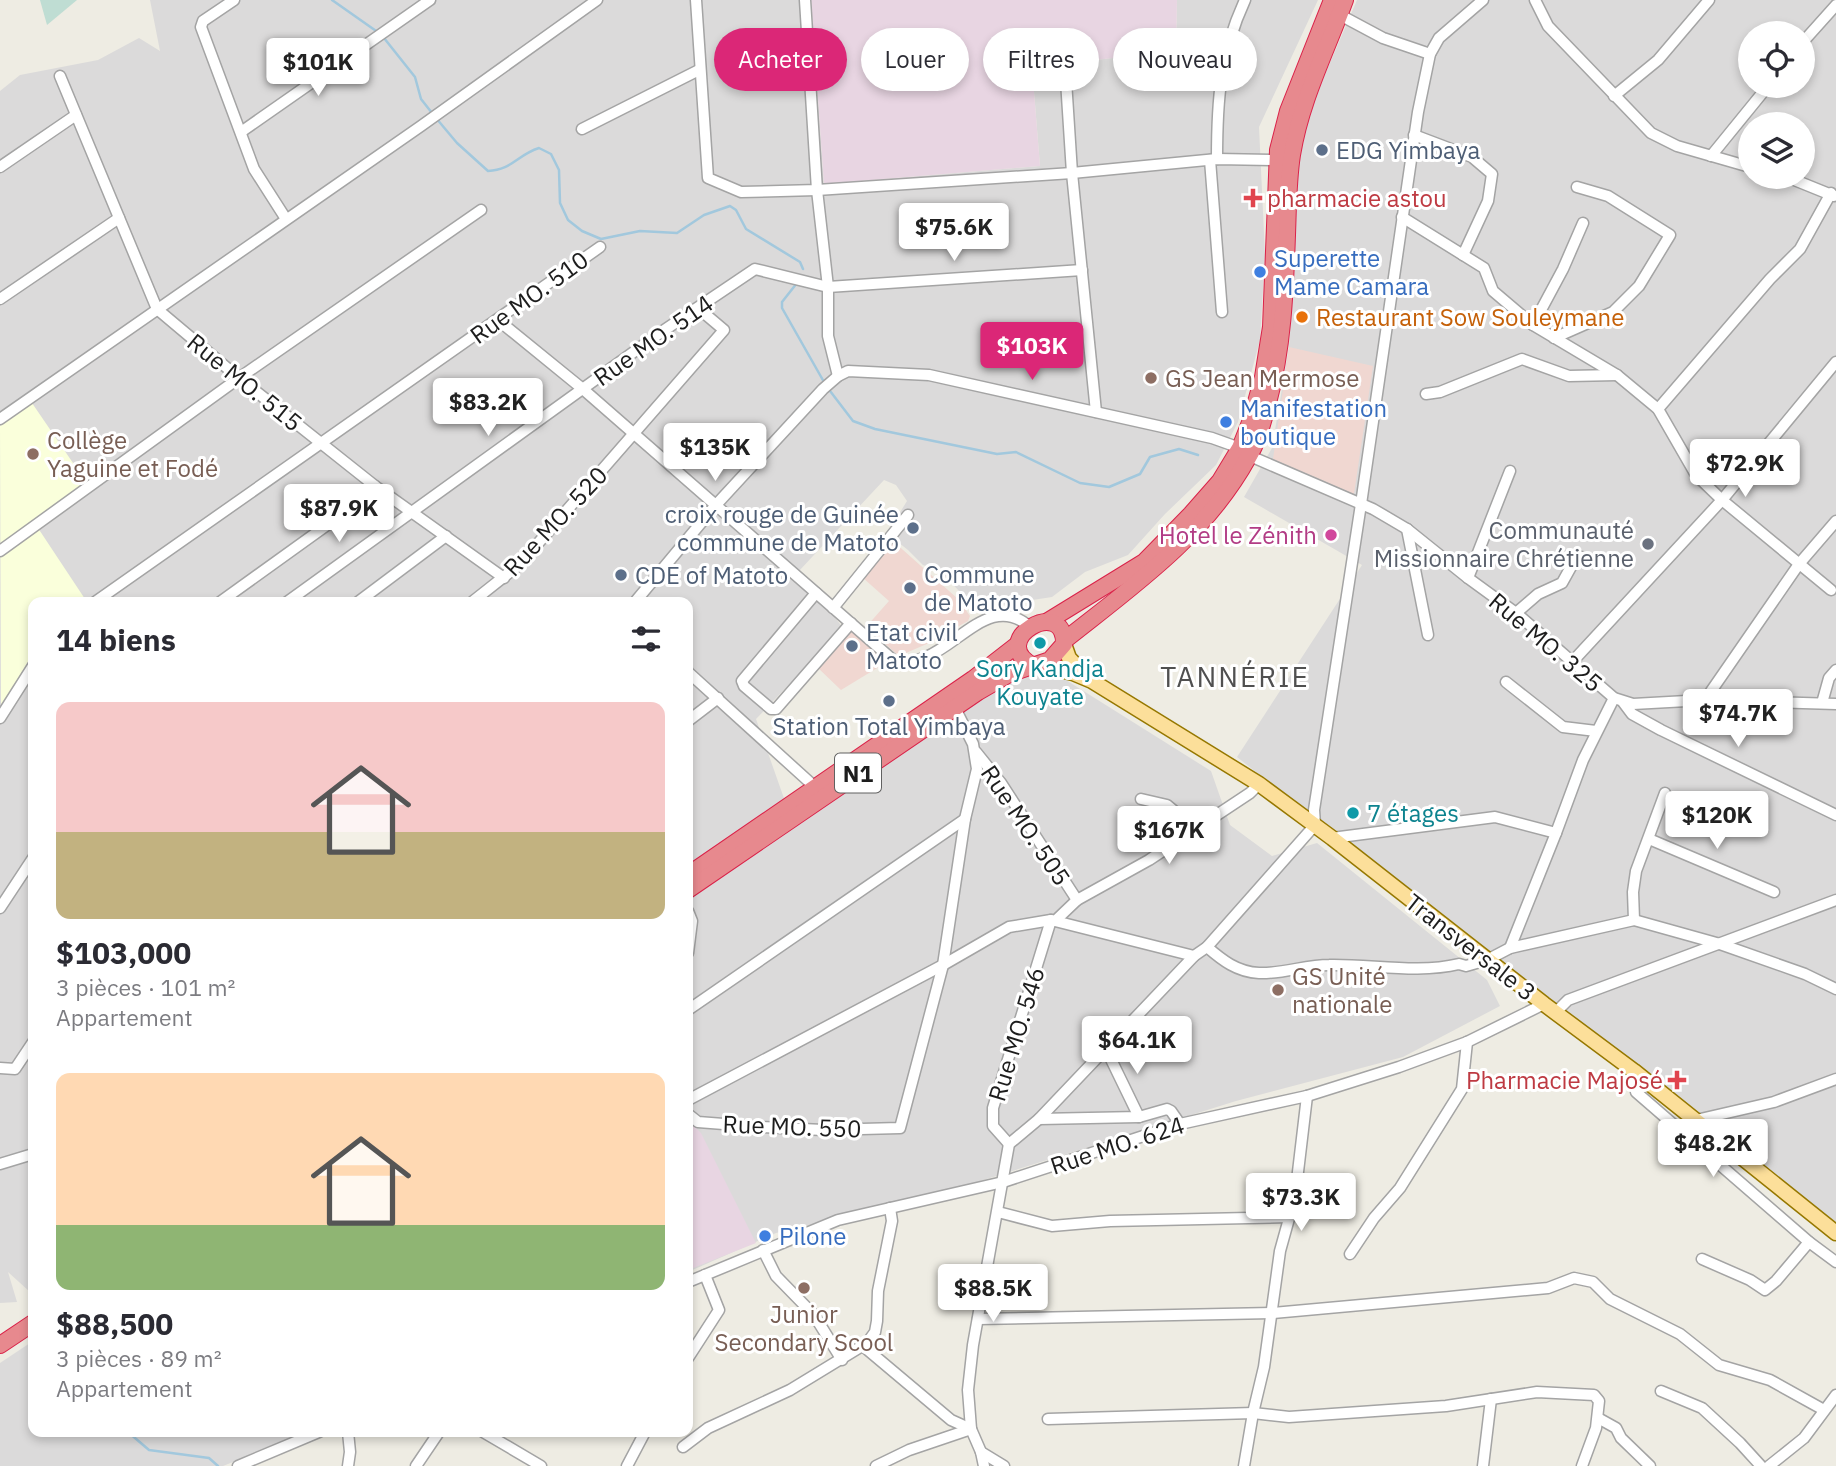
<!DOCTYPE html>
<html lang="fr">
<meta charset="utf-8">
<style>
:root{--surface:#fff;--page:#f7f7f7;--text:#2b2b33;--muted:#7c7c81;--accent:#db2777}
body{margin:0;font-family:"IBM Plex Sans",sans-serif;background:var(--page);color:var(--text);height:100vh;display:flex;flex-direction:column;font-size:26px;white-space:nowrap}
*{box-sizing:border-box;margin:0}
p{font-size:23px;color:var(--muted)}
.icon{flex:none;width:38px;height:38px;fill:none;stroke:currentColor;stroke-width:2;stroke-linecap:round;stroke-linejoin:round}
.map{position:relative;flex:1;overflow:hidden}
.drawer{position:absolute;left:28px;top:597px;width:665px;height:840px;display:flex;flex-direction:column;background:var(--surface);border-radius:14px;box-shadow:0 4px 10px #0003}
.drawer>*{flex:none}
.guide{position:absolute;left:714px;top:28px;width:665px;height:63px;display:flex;gap:14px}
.tools{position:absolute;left:1738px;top:21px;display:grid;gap:14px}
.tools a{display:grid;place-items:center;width:77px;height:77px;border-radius:50%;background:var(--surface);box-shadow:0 4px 10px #0003;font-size:35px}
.price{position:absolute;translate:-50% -60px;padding:0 16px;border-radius:7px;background:#fff;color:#222;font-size:23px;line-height:46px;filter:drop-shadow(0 2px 4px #0008)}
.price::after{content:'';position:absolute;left:50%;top:42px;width:21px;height:16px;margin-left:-10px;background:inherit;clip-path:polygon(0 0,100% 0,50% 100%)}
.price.current{background:var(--accent);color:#fff}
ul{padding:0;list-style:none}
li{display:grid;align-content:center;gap:14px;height:371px;padding:0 28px}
li span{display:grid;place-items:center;height:217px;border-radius:14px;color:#555}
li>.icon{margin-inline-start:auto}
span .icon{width:126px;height:126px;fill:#fffc;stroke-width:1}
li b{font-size:30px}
h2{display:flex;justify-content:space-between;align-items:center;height:84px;padding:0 28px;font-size:30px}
.pill{padding:0 24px;border-radius:32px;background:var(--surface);box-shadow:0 4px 10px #0003;font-size:24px;line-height:63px}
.pill.current{background:var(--accent);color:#fff}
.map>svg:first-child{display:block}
.residential{fill:#dbdada;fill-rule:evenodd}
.commercial{fill:#f0d7d1}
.industrial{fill:#e8d5e2}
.education{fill:#faffdb}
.wetland{fill:#bfddd3}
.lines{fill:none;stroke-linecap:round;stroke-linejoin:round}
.stream{stroke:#a2c8dd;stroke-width:2.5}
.minor-casing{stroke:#a4a4a4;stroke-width:13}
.major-casing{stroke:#967800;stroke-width:17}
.highway-casing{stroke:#da2249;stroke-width:18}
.minor{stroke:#fff;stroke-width:10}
.major{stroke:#fcdf9a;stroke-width:14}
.highway{stroke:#e7898e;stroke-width:16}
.service-dot{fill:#5c6f8a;stroke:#fff;stroke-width:2.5}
.health-dot{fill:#e0444e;stroke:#fff;stroke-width:2.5}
.shop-dot{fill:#3f7fe0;stroke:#fff;stroke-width:2.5}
.food-dot{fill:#e8710a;stroke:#fff;stroke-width:2.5}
.education-dot{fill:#8d6e63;stroke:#fff;stroke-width:2.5}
.hotel-dot{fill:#d1479c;stroke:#fff;stroke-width:2.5}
.worship-dot{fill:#6b7280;stroke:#fff;stroke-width:2.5}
.culture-dot{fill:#0f9aa8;stroke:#fff;stroke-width:2.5}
.labels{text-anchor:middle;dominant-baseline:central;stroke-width:6;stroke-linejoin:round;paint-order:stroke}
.shield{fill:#fff;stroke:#616161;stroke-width:2}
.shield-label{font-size:23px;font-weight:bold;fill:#1d1d1d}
.service-label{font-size:24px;fill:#4e5e75;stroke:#fff;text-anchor:start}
.health-label{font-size:24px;fill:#be3a42;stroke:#fff;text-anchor:start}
.shop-label{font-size:24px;fill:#366cbe;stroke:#fff;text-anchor:start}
.street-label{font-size:24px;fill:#1d1d1d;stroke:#fff}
.food-label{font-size:24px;fill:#c56008;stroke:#fff;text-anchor:start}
.education-label{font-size:24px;fill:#785e54;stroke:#fff;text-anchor:start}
.worship-label{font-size:24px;fill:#5b616d;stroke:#fff;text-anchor:end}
.hotel-label{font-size:24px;fill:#b23c85;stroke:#fff;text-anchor:end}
.culture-label{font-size:24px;fill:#0d838f;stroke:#fff}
.quarter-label{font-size:28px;letter-spacing:2px;fill:#505050;stroke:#fff}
</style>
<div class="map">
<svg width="1836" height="1466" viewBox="0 0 1836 1466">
<rect width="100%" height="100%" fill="#eeece3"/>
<g class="residential">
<path d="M150 0H811L824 184 1040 166 1032 67 1176 51 1177 0H1318L1259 127 1265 255 1260 340 1238 422 1216 465 1165 514 1128 555 1085 572 1052 597 1006 604 982 615 940 571 923 565 908 550 894 539 883 540 907 501 896 485 884 480 799 571 843 628 756 719 786 804 688 871V602H33V1314L28 1318 30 1292 8 1272 17 1302 0 1303V91L20 75 98 60 139 38 160 51Z"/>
<path d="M1357 0H1836V1237L1770 1178 1237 757 1362 565 1244 497 1272 448 1289 347 1298 173 1307 116ZM1750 33H1802V86H1750ZM1750 124H1802V177H1750Z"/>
<path d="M1038 669 1058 675 1211 771 1230 825 1272 856 1317 843 1487 980 1500 1006 1403 1057 1236 1101 929 1197 776 1233 688 1272V898L1016 674Z"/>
<path d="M33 1341V1432H307L223 1466H0V1363Z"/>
</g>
<g class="commercial">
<path d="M1289 347 1373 366 1354 494 1273 459Z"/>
<path d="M893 541 958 599 970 616 968 621 950 631 941 626 937 629 939 633 936 640 899 656 866 627 889 601 862 577Z"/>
<path d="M850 630 887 662 841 690 816 666Z"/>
</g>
<g class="industrial">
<path d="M811 0H1177L1176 51 1032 67 1040 166 824 184Z"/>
<path d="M688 1120 701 1133 756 1243 688 1270Z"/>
</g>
<path class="education" d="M32 403 86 482 34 522 85 599 81 602H33V653L1 707 0 426Z"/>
<path class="wetland" d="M40 0H77L47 25Z"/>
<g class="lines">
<g class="stream">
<path d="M332 0 379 33"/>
<path d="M384 38 415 77 421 99 432 113"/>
<path d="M436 118 457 143 488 171C512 170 517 155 539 148L551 154 559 170 560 203 568 220 582 231 601 239 640 231 677 233 704 215 730 206 736 210 746 229 800 262 803 269"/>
<path d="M797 283 782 302V308L824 382"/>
<path d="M827 387 853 421 875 429 997 454 1016 452 1080 483 1109 487 1140 474 1150 457 1179 449 1198 455"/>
<path d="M128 1432 149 1450 209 1458 218 1466"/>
</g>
<g class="minor-casing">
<g id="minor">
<path d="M234 0 203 21 201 27 254 169 286 219"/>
<path d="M696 0 708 178 741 192 817 190 1072 173 1217 159 1276 160"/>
<path d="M805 0 817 190 828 287V336L838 376"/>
<path d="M1535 0 1548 26 1651 133 1677 146 1750 167"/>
<path d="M1340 15 1383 38 1430 54"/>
<path d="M1802 43 1836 5"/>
<path d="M1065 65 1072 173 1096 412"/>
<path d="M60 76 157 309 239 378 375 486 504 578"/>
<path d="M1614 96 1658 60 1709 0"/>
<path d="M582 129 699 70"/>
<path d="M241 132 430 0"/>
<path d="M1414 135 1472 157 1492 174 1488 201 1463 255"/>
<path d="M1711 156 1768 86"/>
<path d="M1217 159C1217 100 1220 54 1245 0"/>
<path d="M1210 160 1222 312"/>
<path d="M0 167 76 115"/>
<path d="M1787 177 1834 196"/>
<path d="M1402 217 1484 268 1493 291 1533 325 1617 375 1658 409 1696 475 1722 500 1831 590"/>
<path d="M0 299 119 218"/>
<path d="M498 320 584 390 893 660C945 676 983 583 1031 628"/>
<path d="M1533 325 1563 269 1583 223"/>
<path d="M1554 338 1613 312 1639 286 1670 235 1608 196 1577 187"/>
<path d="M1426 394 1440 392 1522 359 1569 376 1617 375"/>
<path d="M1658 409 1770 279 1800 249 1831 193"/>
<path d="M0 419 421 126 597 0"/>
<path d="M1250 456 1373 509 1407 529 1468 578 1516 613 1614 698 1633 704 1705 700 1836 704"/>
<path d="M1407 529 1428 635"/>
<path d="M0 551 239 378 481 210"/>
<path d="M1468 578 1510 471"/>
<path d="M816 593 742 681 744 686 771 709H776L851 623"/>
<path d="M95 602 600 247"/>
<path d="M220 602 348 510 375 486"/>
<path d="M287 602 660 333 755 269 828 287 1082 270"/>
<path d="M358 602 446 536"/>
<path d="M472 602 520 564 724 330 698 308"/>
<path d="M635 602 715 506 823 389 838 376 848 371 929 375 1212 438 1240 448"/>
<path d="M833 608 908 515"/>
<path d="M1516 613 1538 594 1562 583 1577 556 1595 560"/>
<path d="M1573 661 1722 500 1836 362"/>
<path d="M688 672 816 788"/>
<path d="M1506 682 1563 727 1596 731"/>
<path d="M1705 700 1799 564 1836 521"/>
<path d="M1623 702 1632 714 1661 730 1836 815"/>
<path d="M1822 703 1829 678 1836 670"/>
<path d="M0 718 33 666"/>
<path d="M688 721 718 698"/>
<path d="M976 752 1001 783 1077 900"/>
<path d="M1141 799 1167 805 1196 829"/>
<path d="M1332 838 1495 817 1556 833"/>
<path d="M1649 839 1774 892"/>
<path d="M0 908 33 858"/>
<path d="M688 911 692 921 688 953"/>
<path d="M1634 920 1633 892 1636 871 1665 793"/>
<path d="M1055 921 1077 900 1149 860 1250 793 1259 784"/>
<path d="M1207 947C1222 960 1237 972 1259 973 1282 974 1306 965 1329 965 1372 964 1417 974 1459 964L1466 966 1487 960 1510 948 1634 920 1720 944 1805 974 1836 989"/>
<path d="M1510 948 1556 833 1583 760 1614 698"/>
<path d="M688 1010 965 819"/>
<path d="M1556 1012 1568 1000 1836 900"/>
<path d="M1106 1049 1139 1117"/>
<path d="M0 1068 15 1069 33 1042"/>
<path d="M1634 1071 1636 1092 1809 1242 1836 1262"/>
<path d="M688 1100 943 965 1009 927 1051 920 1194 956"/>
<path d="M688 1114 698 1122 762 1127 823 1130 900 1128 943 965 965 819 977 769 973 744 953 704"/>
<path d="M1039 1119 1139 1117 1167 1109 1171 1111 1180 1124"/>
<path d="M1696 1120 1774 1102 1836 1079"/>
<path d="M1009 1144 993 1126V1108L1051 920"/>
<path d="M0 1164 33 1154"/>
<path d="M998 1212 1052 1226 1110 1221 1289 1217"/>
<path d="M763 1250 776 1276 814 1315 842 1360"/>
<path d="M1350 1254 1374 1218 1400 1188 1462 1089 1467 1042"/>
<path d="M1702 1259 1750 1280 1765 1290 1776 1281 1809 1242"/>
<path d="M688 1282 838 1220 1003 1182 1180 1124 1307 1096 1399 1067 1467 1042 1544 1004"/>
<path d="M978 1319 1273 1313 1548 1288 1574 1278 1593 1282 1610 1299 1680 1334 1719 1365 1770 1380 1824 1410"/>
<path d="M863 1346 951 1420 971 1429"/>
<path d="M688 1358 719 1310 705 1275"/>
<path d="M1661 1391 1702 1408 1740 1443 1761 1466"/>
<path d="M1598 1418 1616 1428 1621 1438 1650 1466"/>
<path d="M1048 1419 1253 1413 1289 1417 1446 1406 1537 1392 1594 1395 1599 1401 1596 1428 1582 1466"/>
<path d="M483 1432 541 1466"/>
<path d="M683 1447 708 1428 790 1390 867 1343 875 1332 877 1321 878 1291 892 1221 890 1208"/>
<path d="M981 1452 1004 1466"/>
<path d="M238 1466 319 1432"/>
<path d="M348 1466 350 1452 348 1432"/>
<path d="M416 1466 439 1432"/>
<path d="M627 1466 645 1432"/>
<path d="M876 1466 909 1450 971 1429"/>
<path d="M984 1466 981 1452 971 1429 968 1390 973 1345 1009 1144 1039 1119 1194 956 1207 947 1315 825 1314 810 1361 504 1418 112 1430 54 1439 38 1483 0"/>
<path d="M1244 1466 1253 1413 1264 1367 1280 1251 1295 1197 1307 1096"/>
<path d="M1483 1466 1491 1399"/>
<path d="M1769 1466 1804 1438 1836 1395"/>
</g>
</g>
<g class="major-casing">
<g id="major">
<path d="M1064 644 1069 658 1083 673"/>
<path d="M1040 665 1073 673 1092 681 1259 784 1332 838 1544 1004 1634 1071 1836 1233"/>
</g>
</g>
<g class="highway-casing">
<g id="highway">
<path d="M1048 621 1144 562 1191 514 1220 481 1240 448 1251 420 1263 377 1271 327 1278 150 1288 111 1332 0"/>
<path d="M1065 640C1133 586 1205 536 1248 458 1258 441 1263 422 1268 403 1283 348 1285 292 1287 235 1288 208 1288 181 1292 155 1301 100 1326 52 1345 0"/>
<path d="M688 875 973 679 1018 644"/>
<path d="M688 890 978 692 1009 674 1050 660 1064 644C1065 595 987 640 1032 665"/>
<path d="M0 1345 33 1323"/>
</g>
</g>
<use href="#minor" class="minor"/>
<use href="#major" class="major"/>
<use href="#highway" class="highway"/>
</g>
<g class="service-dot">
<circle cx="1322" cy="150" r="7"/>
<circle cx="913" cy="528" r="7"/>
<circle cx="621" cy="575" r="7"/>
<circle cx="910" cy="588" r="7"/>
<circle cx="852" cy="646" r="7"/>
<circle cx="889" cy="701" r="7"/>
</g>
<g class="health-dot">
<path d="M1249.5 187.5h7v7h7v7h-7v7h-7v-7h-7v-7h7z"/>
<path d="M1673.5 1069.5h7v7h7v7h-7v7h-7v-7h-7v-7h7z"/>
</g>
<g class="shop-dot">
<circle cx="1260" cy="272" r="7"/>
<circle cx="1226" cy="422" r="7"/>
<circle cx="765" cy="1236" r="7"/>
</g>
<circle class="food-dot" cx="1302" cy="317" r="7"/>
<g class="education-dot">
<circle cx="1151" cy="378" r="7"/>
<circle cx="33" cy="454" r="7"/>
<circle cx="1278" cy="990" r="7"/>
<circle cx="804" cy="1288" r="7"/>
</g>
<circle class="hotel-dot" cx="1331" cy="535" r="7"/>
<circle class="worship-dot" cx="1648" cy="544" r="7"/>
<g class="culture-dot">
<circle cx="1040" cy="643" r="7"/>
<circle cx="1353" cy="813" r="7"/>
</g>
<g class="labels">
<rect class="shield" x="835" y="753.5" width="46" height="39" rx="5"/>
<g class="shield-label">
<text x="858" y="773">N1</text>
</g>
<g class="service-label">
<text x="1336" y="150">EDG Yimbaya</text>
<text x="899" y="514" text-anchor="end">croix rouge de Guinée<tspan x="899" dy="28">commune de Matoto</tspan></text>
<text x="924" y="574">Commune<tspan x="924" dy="28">de Matoto</tspan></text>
<text x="635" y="575">CDE of Matoto</text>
<text x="866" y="632">Etat civil<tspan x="866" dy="28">Matoto</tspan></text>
<text x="889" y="726" text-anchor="middle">Station Total Yimbaya</text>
</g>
<g class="health-label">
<text x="1267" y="198">pharmacie astou</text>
<text x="1663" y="1080" text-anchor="end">Pharmacie Majosé</text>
</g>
<g class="shop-label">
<text x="1274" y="258">Superette<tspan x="1274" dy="28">Mame Camara</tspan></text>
<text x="1240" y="408">Manifestation<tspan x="1240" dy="28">boutique</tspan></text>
<text x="779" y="1236">Pilone</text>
</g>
<g class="street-label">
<text transform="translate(529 297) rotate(-36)">Rue MO. 510</text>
<text transform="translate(653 340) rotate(-35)">Rue MO. 514</text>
<text transform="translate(245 382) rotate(39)">Rue MO. 515</text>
<text transform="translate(555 521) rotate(-47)">Rue MO. 520</text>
<text transform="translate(1546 642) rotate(40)">Rue MO. 325</text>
<text transform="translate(1026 825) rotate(56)">Rue MO. 505</text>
<text transform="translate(1471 947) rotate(38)">Transversale 3</text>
<text transform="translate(1016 1034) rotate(-73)">Rue MO. 546</text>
<text transform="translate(792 1126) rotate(2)">Rue MO. 550</text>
<text transform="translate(1117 1145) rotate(-18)">Rue MO. 624</text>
</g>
<g class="food-label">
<text x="1316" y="317">Restaurant Sow Souleymane</text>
</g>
<g class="education-label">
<text x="1165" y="378">GS Jean Mermose</text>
<text x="47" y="440">Collège<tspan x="47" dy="28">Yaguine et Fodé</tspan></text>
<text x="1292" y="976">GS Unité<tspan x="1292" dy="28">nationale</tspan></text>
<text x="804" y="1314" text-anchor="middle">Junior<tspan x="804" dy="28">Secondary Scool</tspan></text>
</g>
<g class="worship-label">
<text x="1634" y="530">Communauté<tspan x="1634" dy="28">Missionnaire Chrétienne</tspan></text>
</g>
<g class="hotel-label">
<text x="1317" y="535">Hotel le Zénith</text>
</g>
<g class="culture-label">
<text x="1040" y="668">Sory Kandja<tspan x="1040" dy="28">Kouyate</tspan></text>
<text x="1367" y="813" text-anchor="start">7 étages</text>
</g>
<g class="quarter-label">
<text x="1235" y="676">TANNÉRIE</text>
</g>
</g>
</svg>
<div class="tools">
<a><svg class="icon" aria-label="locate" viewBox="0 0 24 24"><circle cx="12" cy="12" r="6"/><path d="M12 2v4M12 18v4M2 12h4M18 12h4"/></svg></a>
<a><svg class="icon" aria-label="layers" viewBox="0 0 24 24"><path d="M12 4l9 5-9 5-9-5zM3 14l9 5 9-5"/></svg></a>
</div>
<b class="price" style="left:318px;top:98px">$101K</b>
<b class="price" style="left:954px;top:263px">$75.6K</b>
<b class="price current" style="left:1032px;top:382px">$103K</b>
<b class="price" style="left:488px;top:438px">$83.2K</b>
<b class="price" style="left:715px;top:483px">$135K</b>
<b class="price" style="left:1745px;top:499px">$72.9K</b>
<b class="price" style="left:339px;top:544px">$87.9K</b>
<b class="price" style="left:1738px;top:749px">$74.7K</b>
<b class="price" style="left:1717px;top:851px">$120K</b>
<b class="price" style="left:1169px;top:866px">$167K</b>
<b class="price" style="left:1137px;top:1076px">$64.1K</b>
<b class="price" style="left:1713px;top:1179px">$48.2K</b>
<b class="price" style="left:1301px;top:1233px">$73.3K</b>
<b class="price" style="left:993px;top:1324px">$88.5K</b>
<div class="guide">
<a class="pill current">Acheter</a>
<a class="pill">Louer</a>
<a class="pill">Filtres</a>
<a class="pill">Nouveau</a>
</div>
<section class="drawer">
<h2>14 biens<svg class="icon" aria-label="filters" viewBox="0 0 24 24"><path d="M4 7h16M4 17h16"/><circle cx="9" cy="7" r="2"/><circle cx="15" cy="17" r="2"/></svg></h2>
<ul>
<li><span style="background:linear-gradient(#f6c9c9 60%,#c2b280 0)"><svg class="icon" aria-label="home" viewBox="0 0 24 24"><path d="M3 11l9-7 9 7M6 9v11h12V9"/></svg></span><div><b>$103,000</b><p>3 pièces · 101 m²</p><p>Appartement</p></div></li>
<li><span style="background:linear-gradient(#ffd9b3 70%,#8fb573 0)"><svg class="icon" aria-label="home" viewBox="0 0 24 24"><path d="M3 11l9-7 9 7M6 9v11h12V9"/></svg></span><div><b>$88,500</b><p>3 pièces · 89 m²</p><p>Appartement</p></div></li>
</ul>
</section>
</div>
